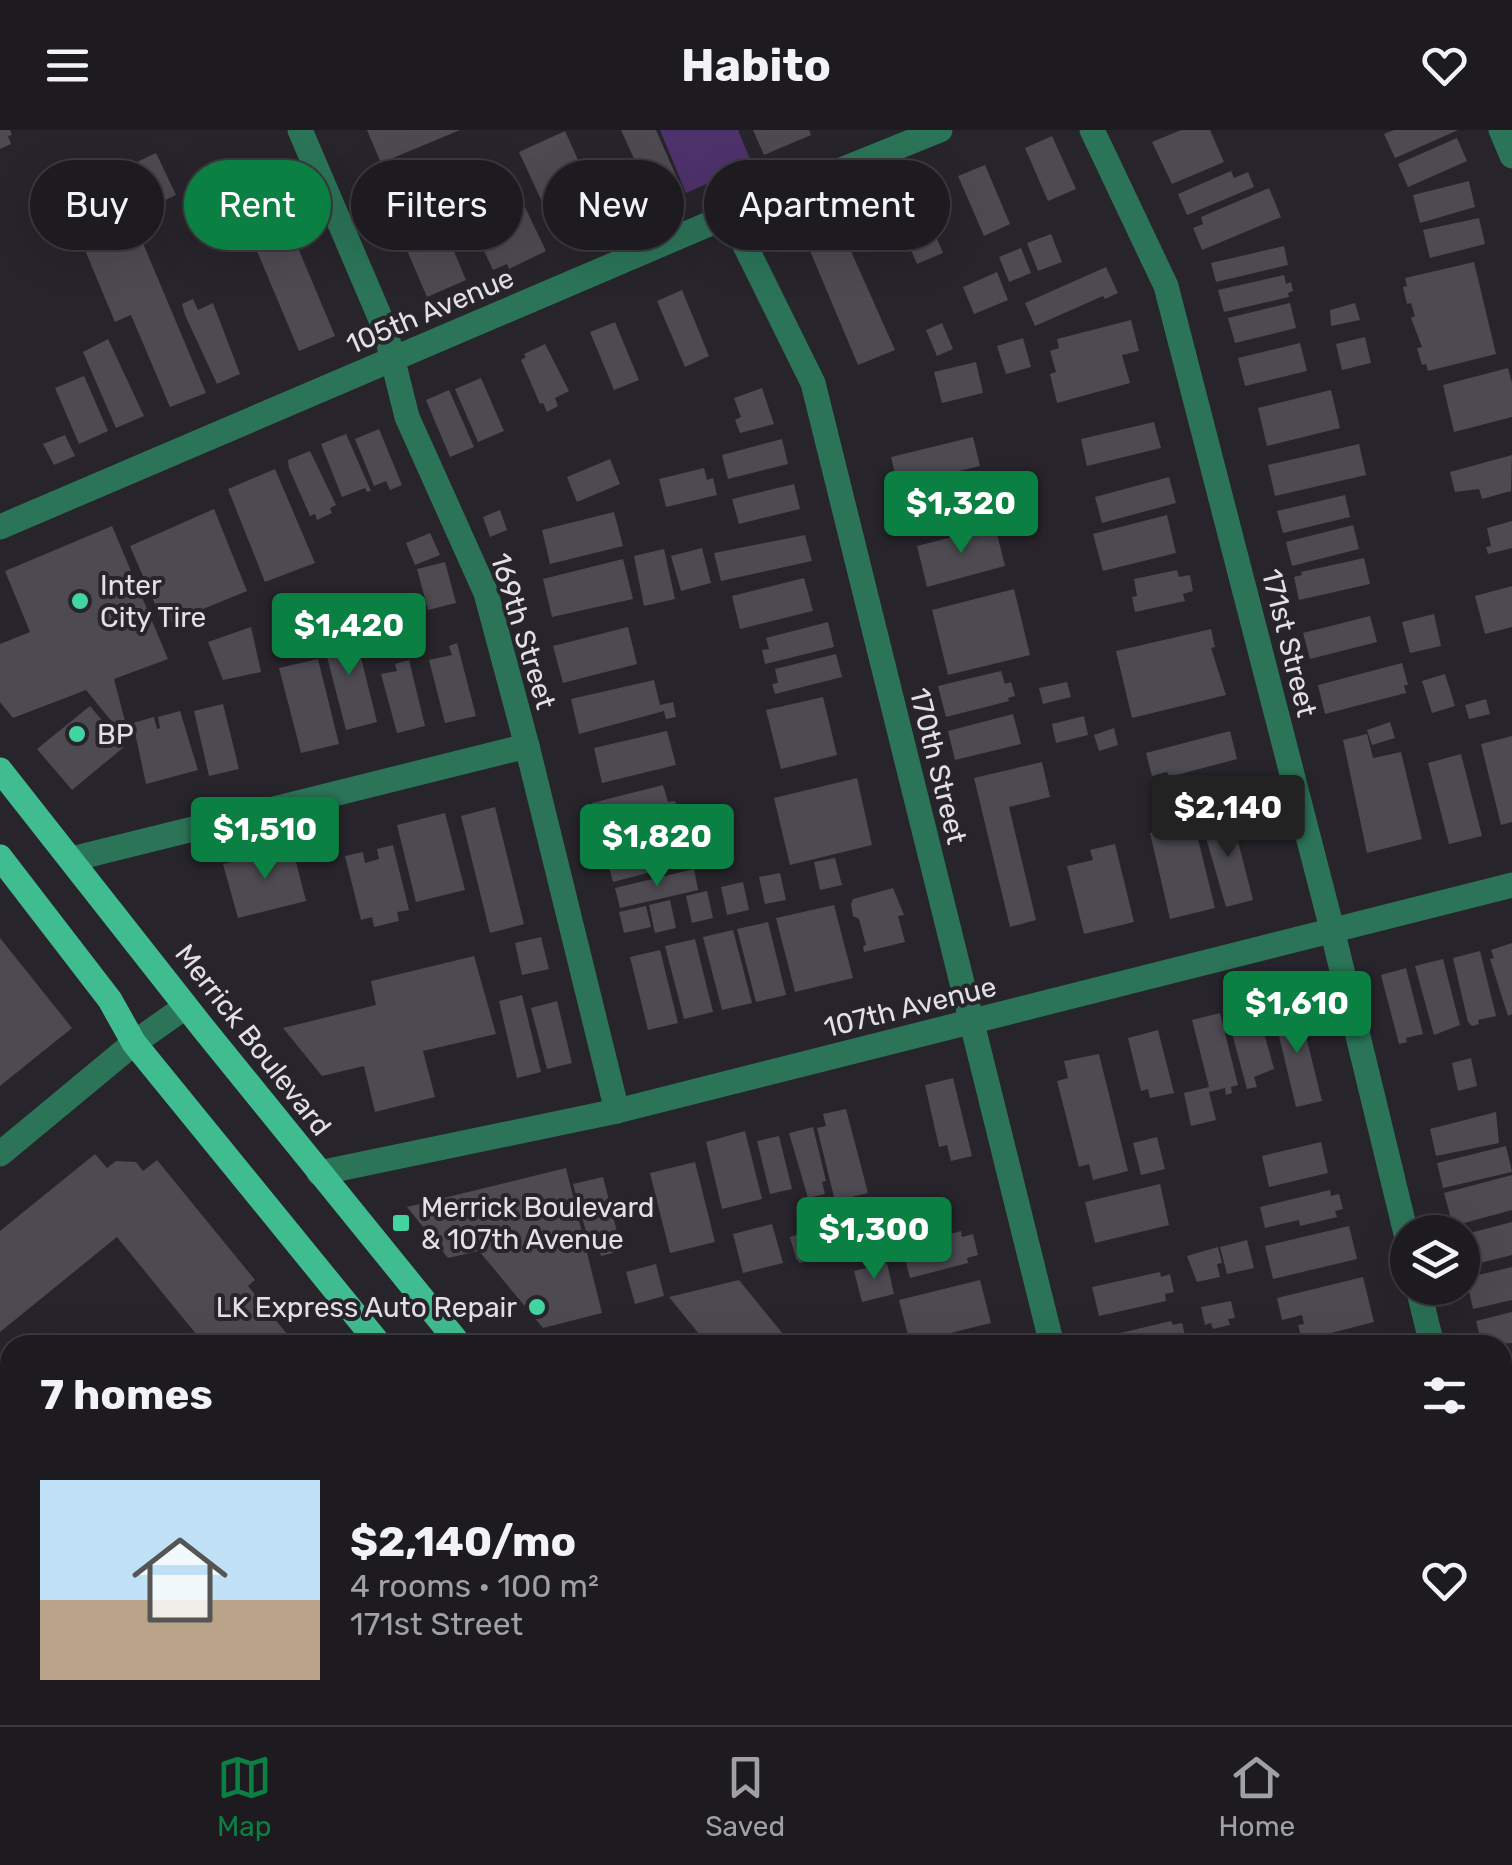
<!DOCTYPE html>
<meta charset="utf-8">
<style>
:root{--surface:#1d1b20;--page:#252429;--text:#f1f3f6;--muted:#a0a1a5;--line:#3b393e;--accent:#0b8043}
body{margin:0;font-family:Rubik,sans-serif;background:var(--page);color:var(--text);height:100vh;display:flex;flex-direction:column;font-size:38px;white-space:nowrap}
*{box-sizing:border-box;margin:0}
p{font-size:32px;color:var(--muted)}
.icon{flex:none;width:55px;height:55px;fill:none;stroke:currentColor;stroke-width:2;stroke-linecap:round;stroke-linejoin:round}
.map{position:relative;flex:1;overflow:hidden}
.drawer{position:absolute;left:0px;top:1205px;width:1512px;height:390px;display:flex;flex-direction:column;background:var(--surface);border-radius:30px 30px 0 0;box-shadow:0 10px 40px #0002,0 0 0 2px var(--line)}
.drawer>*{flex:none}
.guide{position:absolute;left:30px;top:30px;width:1000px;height:90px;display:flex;gap:20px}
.controls{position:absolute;left:1390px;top:1085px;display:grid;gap:20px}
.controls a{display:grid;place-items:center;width:90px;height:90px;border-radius:50%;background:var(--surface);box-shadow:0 10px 40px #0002,0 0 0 2px var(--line);font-size:50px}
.price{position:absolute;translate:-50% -85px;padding:0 22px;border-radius:10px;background:var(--accent);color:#fff;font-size:32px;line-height:65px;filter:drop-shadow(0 2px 5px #0008)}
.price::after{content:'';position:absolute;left:50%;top:60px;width:30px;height:22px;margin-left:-15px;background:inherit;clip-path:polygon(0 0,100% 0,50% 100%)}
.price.selected{background:#222;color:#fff}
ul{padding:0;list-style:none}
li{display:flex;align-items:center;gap:30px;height:250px;padding:0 40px}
li span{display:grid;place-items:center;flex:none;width:280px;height:200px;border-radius:0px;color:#555}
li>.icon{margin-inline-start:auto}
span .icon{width:120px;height:120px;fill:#fffc;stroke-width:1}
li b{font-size:42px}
h2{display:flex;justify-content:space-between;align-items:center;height:120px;padding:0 40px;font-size:42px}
.chip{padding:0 35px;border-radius:45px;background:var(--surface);box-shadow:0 10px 40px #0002,0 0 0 2px var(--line);font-size:35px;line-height:90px}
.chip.selected{background:var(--accent);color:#fff}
header{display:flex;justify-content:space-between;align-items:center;height:130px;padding:0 40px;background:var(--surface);font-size:45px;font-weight:700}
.tabs{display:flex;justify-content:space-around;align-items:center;height:140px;border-top:2px solid var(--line);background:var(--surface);font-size:28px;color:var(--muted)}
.tabs a{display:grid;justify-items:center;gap:5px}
.tabs .selected{color:var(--accent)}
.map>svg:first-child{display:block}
.green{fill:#4e326b}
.building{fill:#4d4a52}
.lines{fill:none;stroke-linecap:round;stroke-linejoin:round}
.minor{stroke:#2b7458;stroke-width:25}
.major{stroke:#40bd90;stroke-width:25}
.poi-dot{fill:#42d4a1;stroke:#27242b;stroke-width:4}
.labels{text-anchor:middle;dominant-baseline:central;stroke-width:8;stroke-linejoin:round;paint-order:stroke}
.street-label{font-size:28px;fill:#e2e0e5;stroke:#27242b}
.poi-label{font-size:28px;fill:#e2e0e5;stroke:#27242b;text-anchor:start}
</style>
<header><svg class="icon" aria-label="menu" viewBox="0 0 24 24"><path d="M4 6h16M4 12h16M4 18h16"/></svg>Habito<svg class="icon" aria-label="heart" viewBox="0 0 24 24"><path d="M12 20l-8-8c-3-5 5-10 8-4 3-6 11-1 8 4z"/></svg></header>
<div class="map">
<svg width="1512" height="1595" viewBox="0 0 1512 1595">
<rect width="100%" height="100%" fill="#27242b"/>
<path class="green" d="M660 0H738L752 34 686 63Z"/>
<g class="building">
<path d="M0 0H10L12 5 8 6 11 14 0 19Z"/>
<path d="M367 0H460L381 33Z"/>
<path d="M621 0H656L681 57 679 58 681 65 656 77Z"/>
<path d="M753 0H809L811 5 764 25Z"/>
<path d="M1181 0H1210L1224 32 1172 54 1152 12Z"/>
<path d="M1394 0H1458L1395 28 1384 4Z"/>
<path d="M565 1 605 90 560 111 519 22Z"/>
<path d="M1052 6 1076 59 1048 71 1025 18Z"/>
<path d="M1457 8 1467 31 1408 57 1398 34Z"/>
<path d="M156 23 176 65 142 81 122 39Z"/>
<path d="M985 35 1010 94 984 106 958 46Z"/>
<path d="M420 40 466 150 427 167 380 57Z"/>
<path d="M1231 41 1234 48 1248 42 1254 57 1187 85 1178 64Z"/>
<path d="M1469 51 1475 77 1420 93 1413 65Z"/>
<path d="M513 52 546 121 509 139 507 134 493 140 461 72Z"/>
<path d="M1269 58 1281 87 1202 120 1193 98 1203 94 1201 87Z"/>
<path d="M917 62 943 123 917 134 891 73Z"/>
<path d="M129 80 206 263 170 277 131 185 115 192 77 101Z"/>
<path d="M1479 88 1485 114 1430 128 1423 100Z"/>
<path d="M288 94 335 206 299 221 252 109Z"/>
<path d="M842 101 895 220 858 235 808 116Z"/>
<path d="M1051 104 1062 132 1038 141 1027 113Z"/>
<path d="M1284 116 1288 135 1216 152 1211 133Z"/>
<path d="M1021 118 1031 143 1009 152 999 127Z"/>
<path d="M1474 132 1496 224 1428 241 1426 234 1422 235 1417 218 1422 217 1411 188 1415 186 1411 173 1407 174 1403 157 1407 156 1405 148Z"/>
<path d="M1106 137 1118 163 1105 169 1103 166 1035 196 1025 173Z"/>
<path d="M997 142 1008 170 974 184 963 157Z"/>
<path d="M1284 145 1286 154 1291 152 1293 161 1288 163 1289 167 1224 182 1218 160Z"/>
<path d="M682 160 709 226 685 237 657 171Z"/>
<path d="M193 169 198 180 213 173 240 244 217 254 185 185 182 174Z"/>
<path d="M1290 173 1296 198 1235 213 1228 188Z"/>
<path d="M1355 173 1360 190 1331 196 1330 180Z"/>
<path d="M1131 190 1139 221 1122 225 1130 253 1057 273 1050 244 1056 242 1050 221 1059 218 1057 209Z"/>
<path d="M615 192 639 250 614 260 590 202Z"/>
<path d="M942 193 953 219 937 226 926 200Z"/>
<path d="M1365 207 1371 233 1342 240 1336 214Z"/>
<path d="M1023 208 1031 237 1006 244 997 216Z"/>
<path d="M108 209 144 286 116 298 83 222Z"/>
<path d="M1300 213 1307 241 1245 256 1238 228Z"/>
<path d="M545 214 569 261 555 268 558 276 547 282 543 273 540 274 521 230 526 227 524 224Z"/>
<path d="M976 232 983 263 942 273 934 242Z"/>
<path d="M1508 238 1512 253V287L1454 302 1443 255Z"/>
<path d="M84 246 108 301 79 314 55 258Z"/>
<path d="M481 248 504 301 478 312 455 259Z"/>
<path d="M762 258 774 294 740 303 735 290 741 287 734 268Z"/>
<path d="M449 260 474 317 450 327 426 270Z"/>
<path d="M1331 260 1340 298 1267 316 1258 278Z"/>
<path d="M1154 292 1161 318 1087 336 1081 309Z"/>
<path d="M379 299 402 355 390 360 386 351 374 356 355 309Z"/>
<path d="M346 304 371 361 367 362 365 358 342 367 321 314Z"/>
<path d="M65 305 75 326 54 335 43 314Z"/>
<path d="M973 307 980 336 898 356 891 327Z"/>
<path d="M782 309 788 334 728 349 722 325Z"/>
<path d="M1359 314 1366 345 1275 366 1268 335Z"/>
<path d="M310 321 336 375 330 378 332 383 317 390 315 384 310 386 289 338 288 330Z"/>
<path d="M1512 325 1511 361 1482 369 1479 359 1455 362 1450 342Z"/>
<path d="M610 329 620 354 577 372 567 347Z"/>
<path d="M704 338 707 350 713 348 717 365 666 377 659 349Z"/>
<path d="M275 339 315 433 265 452 228 359Z"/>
<path d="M1169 347 1176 373 1102 393 1095 367Z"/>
<path d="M794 354 800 379 739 394 732 369Z"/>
<path d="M968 356 976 390 910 404 903 371Z"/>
<path d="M1345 365 1350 387 1283 403 1277 381Z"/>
<path d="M214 379 247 461 164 495 130 416Z"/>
<path d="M500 380 507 400 490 407 483 387Z"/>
<path d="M614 382 623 416 550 434 542 400Z"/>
<path d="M1167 385 1176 423 1103 441 1093 404Z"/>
<path d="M1512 391V418L1488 424 1486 417 1491 416 1487 398Z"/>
<path d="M1353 395 1359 419 1292 436 1286 412Z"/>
<path d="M112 396 168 529 114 549 126 595 118 599 86 560 13 588 0 572V514L30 502 5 441Z"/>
<path d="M995 396 1005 436 927 457 917 416Z"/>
<path d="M430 403 440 425 415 435 406 413Z"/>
<path d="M805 405 812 431 721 451 714 423Z"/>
<path d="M702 418 711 453 681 461 671 426Z"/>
<path d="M664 419 675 469 644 476 634 426Z"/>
<path d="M1364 428 1370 454 1299 470 1294 447 1302 445 1301 442Z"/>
<path d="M623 429 633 469 552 487 543 449Z"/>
<path d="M445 432 456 473 428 480 417 439Z"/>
<path d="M1177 440 1179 447 1190 445 1193 461 1183 464 1185 471 1135 482 1132 467 1137 466 1134 449Z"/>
<path d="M804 448 813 481 740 499 732 466Z"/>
<path d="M1512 456V497L1485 504 1475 466Z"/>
<path d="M1014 459 1030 525 948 545 932 480Z"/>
<path d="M1434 484 1441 516 1410 523 1402 492Z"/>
<path d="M1370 486 1377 512 1310 529 1303 503Z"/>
<path d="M828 492 834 517 765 534 762 520 769 519 766 508Z"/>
<path d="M353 496 377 592 346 600 321 504Z"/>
<path d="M251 497 261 542 223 550 208 512Z"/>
<path d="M628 497 637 534 563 553 553 516Z"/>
<path d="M1211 499 1215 517 1211 518 1226 565 1132 588 1116 521Z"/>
<path d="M457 513 476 586 445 593 429 530 452 525 449 516Z"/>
<path d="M836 524 842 547 775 564 772 554 778 553 775 539Z"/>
<path d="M318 529 339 614 301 623 279 538Z"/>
<path d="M409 530 425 596 397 603 381 544 397 541 395 534Z"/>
<path d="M1402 533 1408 555H1404L1406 563 1325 584 1318 555Z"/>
<path d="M1001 541 1005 554 1011 552 1015 566 1008 568 1009 571 946 587 938 556Z"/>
<path d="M1445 544 1455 576 1432 583 1422 551Z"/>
<path d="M654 550 660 575 673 572 676 587 666 589 664 581 579 604 571 569Z"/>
<path d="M1067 552 1071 567 1043 574 1039 558Z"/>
<path d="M823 567 837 625 781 639 766 580Z"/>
<path d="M1486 569 1490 584 1469 589 1465 575Z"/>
<path d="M223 574 239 639 209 646 194 581Z"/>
<path d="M90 576 124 617 72 660 37 619Z"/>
<path d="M180 581 198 640 146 654 133 593 154 587 157 599 160 598 158 587Z"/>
<path d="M1013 584 1021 614 955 630 948 601Z"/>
<path d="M1084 586 1088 605 1056 613 1052 594Z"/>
<path d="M1390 592 1395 608 1372 615 1367 600Z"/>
<path d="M1114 598 1118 615 1099 621 1094 605Z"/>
<path d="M667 601 676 635 602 653 594 618Z"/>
<path d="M1230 601 1237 629 1169 647 1167 642 1152 646 1146 623Z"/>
<path d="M1367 604 1373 628 1401 622 1422 709 1367 723 1343 610Z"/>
<path d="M1512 606V692L1501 695 1481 614Z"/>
<path d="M1461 624 1482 706 1449 714 1428 633Z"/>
<path d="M1042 632 1050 667 1009 677 1036 790 1010 797 974 648Z"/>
<path d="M857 648 872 715 790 735 774 668Z"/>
<path d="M663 655 668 672 675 671 679 687 672 689 676 705 605 723 592 673Z"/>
<path d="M495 677 524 794 490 803 461 686Z"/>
<path d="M1181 680 1185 695 1194 693 1215 778 1170 789 1150 703 1158 701 1155 686Z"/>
<path d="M1230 680 1253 770 1226 777 1202 694 1220 689 1219 683Z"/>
<path d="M445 683 465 760 416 772 397 695Z"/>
<path d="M675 713 677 724 690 721 693 731 613 752 607 730Z"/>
<path d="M1115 714 1134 792 1084 804 1067 736 1093 730 1090 720Z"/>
<path d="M393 715 409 780 397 782 399 791 374 797 372 787 361 790 345 726 363 722 365 733 379 729 377 719Z"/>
<path d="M292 716 306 771 238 788 223 734Z"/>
<path d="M835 728 842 755 820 760 814 732Z"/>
<path d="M694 739 698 760 620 778 615 758Z"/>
<path d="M780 743 786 770 765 774 759 747Z"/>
<path d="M743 752 749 780 727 785 721 757Z"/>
<path d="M893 758 904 785 898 786 905 812 864 822 863 816 866 815 859 789 853 786 851 774 853 769Z"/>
<path d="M707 761 713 788 692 793 686 766Z"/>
<path d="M670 770 676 798 655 803 649 775Z"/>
<path d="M834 775 853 848 795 862 776 788Z"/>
<path d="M646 776 651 797 624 803 619 782Z"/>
<path d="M768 792 786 865 756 872 737 799Z"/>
<path d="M733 800 752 873 722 880 703 807Z"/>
<path d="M541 807 549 839 522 845 515 813Z"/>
<path d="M0 808 72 898 0 956Z"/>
<path d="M695 809 713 882 684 889 665 816Z"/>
<path d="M1512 813V884L1508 886 1490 829 1494 828 1491 820Z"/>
<path d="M660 820 678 893 648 900 630 827Z"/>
<path d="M1480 821 1496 886 1478 890 1479 894 1472 896 1468 892 1453 828Z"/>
<path d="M474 826 496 904 423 921 435 967 375 982 364 936 322 946 283 898 376 875 371 851Z"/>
<path d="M1443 829 1460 895 1434 905 1415 836Z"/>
<path d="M1406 838 1423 904 1406 908 1407 912 1399 914 1381 845Z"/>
<path d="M522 865 541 942 517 948 499 871Z"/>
<path d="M557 871 572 933 547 939 531 878Z"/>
<path d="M1298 874 1322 971 1296 977 1273 881Z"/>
<path d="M1257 877 1274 939 1254 947 1257 957 1247 959 1227 885Z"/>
<path d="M1220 883 1238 955 1231 957 1232 963 1226 965 1225 958 1209 962 1216 990 1191 996 1184 963 1209 957 1192 890Z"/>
<path d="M1158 900 1174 963 1150 968 1148 959 1141 961 1128 908Z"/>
<path d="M1099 924 1128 1041 1093 1050 1089 1034 1079 1037 1057 951 1068 948 1064 931Z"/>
<path d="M1471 928 1477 956 1458 961 1452 933Z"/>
<path d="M953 948 972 1026 951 1031 947 1015 939 1017 925 955Z"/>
<path d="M846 979 868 1063 835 1071 817 998 826 996 823 984Z"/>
<path d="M1496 982 1499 1013 1436 1026 1430 999Z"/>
<path d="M813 997 826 1051 822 1052 825 1064 808 1068 789 1003Z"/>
<path d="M745 1001 762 1069 722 1079 706 1012Z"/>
<path d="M779 1006 792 1059 770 1064 757 1011Z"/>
<path d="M1157 1007 1165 1039 1141 1045 1133 1013Z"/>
<path d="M1321 1012 1328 1043 1269 1057 1262 1026Z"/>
<path d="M1506 1016 1512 1042 1443 1058 1437 1033Z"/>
<path d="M95 1024 107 1038 116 1031 136 1032 143 1041 157 1030 255 1150 248 1156 296 1215H205L117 1107 0 1202V1101Z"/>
<path d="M695 1032 715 1112 670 1123 650 1043Z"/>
<path d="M566 1038 602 1183 543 1198 479 1121 448 1128 407 1077Z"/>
<path d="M1512 1045V1080L1453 1096 1444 1063Z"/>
<path d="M603 1047 622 1121 601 1126 596 1107 588 1109 573 1054Z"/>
<path d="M1160 1054 1169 1095 1095 1113 1085 1072Z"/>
<path d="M1330 1060 1331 1066 1339 1064 1343 1079 1335 1081 1337 1087 1300 1096 1299 1090 1265 1098 1260 1077Z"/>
<path d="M890 1077 897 1103 869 1110 862 1084Z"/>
<path d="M1512 1092V1125L1464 1137 1462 1105Z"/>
<path d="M772 1094 783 1133 743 1143 733 1104Z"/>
<path d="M1349 1096 1357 1129 1273 1149 1265 1116Z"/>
<path d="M825 1098 832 1121 819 1125 812 1101Z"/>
<path d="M961 1101 962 1107 973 1104 978 1125 967 1128 968 1133 910 1148 902 1117Z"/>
<path d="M806 1102 812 1125 811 1130 800 1133 796 1129 790 1107Z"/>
<path d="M1247 1110 1254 1138 1227 1144 1220 1117Z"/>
<path d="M1218 1117 1222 1133 1217 1134 1220 1147 1197 1152 1187 1126Z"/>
<path d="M887 1133 894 1164 862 1172 854 1141Z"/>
<path d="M656 1134 664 1166 635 1174 626 1142Z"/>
<path d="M1512 1137V1170L1473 1179 1466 1148Z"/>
<path d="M1160 1142 1161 1147 1170 1144 1174 1162 1165 1164 1166 1171 1099 1186 1092 1157Z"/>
<path d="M1363 1147 1374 1192 1308 1209 1307 1205 1301 1206 1298 1195 1304 1194 1302 1185 1282 1190 1277 1168Z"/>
<path d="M739 1150 792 1215H708L669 1167Z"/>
<path d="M980 1150 991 1193 910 1213 899 1170Z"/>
<path d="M1231 1171 1235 1188 1228 1189 1230 1195 1213 1199 1211 1193 1205 1195 1201 1177Z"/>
<path d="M1512 1182V1213L1482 1215 1476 1191Z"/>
<path d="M1171 1191 1173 1195 1182 1193 1186 1210 1178 1215H1105L1103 1207Z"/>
<path d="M997 1206 999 1215H964V1214Z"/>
<path d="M1512 1242V1278L1507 1279 1502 1273V1245Z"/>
<path d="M10 1439V1493L0 1475V1445Z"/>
<path d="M62 1585H204L186 1595H67Z"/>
<path d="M481 1585H535L517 1595H489Z"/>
<path d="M544 1585H612L615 1590 626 1585 634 1595H550Z"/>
<path d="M980 1585H1072L1078 1595H985Z"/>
<path d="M1466 1585H1494L1499 1595H1449Z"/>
</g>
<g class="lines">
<g class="minor">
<path d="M300 0 385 199 407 287 486 463 527 616 617 981"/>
<path d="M1092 0 1166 156 1332 799 1408 1112"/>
<path d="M1501 0 1512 26"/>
<path d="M730 85 813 253 1052 1215"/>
<path d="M0 397 730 85 940 0"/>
<path d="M72 729 527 616"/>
<path d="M0 1024 134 913 185 877"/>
<path d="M319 1043 617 981 1512 755"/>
<path d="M1418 1158 1432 1215"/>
<path d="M0 1242 10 1240"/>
<path d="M1502 1498 1512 1515"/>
<path d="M1145 1585 1147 1595"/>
<path d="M322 1595 340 1585"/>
<path d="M1278 1595 1298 1585"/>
</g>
<g class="major">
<path d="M0 640 203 898 460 1215"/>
<path d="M0 727 110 870 134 913 380 1215"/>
<path d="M689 1585 698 1595"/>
<path d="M772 1585 781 1595"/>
</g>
</g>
<g class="poi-dot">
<circle cx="80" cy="471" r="10"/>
<circle cx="77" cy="604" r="10"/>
<rect x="391" y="1083" width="20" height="20" rx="5"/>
<circle cx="537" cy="1177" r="10"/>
</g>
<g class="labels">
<g class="street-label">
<text transform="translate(430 181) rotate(-23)">105th Avenue</text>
<text transform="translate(523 501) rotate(73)">169th Street</text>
<text transform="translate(1289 513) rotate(76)">171st Street</text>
<text transform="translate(938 636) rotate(76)">170th Street</text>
<text transform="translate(910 877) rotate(-14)">107th Avenue</text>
<text transform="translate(253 910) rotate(52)">Merrick Boulevard</text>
</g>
<g class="poi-label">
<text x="100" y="455">Inter<tspan x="100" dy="32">City Tire</tspan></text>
<text x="97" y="604">BP</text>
<text x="421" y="1077">Merrick Boulevard<tspan x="421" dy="32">&amp; 107th Avenue</tspan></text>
<text x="517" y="1177" text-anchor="end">LK Express Auto Repair</text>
</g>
</g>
</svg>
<div class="controls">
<a><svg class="icon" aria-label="layers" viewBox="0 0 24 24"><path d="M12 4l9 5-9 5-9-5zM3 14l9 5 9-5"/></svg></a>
</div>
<b class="price" style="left:961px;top:426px">$1,320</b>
<b class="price" style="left:349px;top:548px">$1,420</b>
<b class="price selected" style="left:1228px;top:730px">$2,140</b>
<b class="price" style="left:265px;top:752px">$1,510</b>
<b class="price" style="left:657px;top:759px">$1,820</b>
<b class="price" style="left:1297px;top:926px">$1,610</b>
<b class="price" style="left:874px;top:1152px">$1,300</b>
<div class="guide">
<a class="chip">Buy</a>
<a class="chip selected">Rent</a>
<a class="chip">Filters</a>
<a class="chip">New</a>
<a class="chip">Apartment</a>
</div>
<section class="drawer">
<h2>7 homes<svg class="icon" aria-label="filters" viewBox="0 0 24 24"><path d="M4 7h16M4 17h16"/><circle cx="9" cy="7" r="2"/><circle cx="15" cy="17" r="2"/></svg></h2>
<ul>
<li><span style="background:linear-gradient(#bfe0f5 60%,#b9a48a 0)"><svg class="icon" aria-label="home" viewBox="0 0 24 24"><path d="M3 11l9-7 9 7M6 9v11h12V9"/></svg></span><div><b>$2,140/mo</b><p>4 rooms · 100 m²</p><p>171st Street</p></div><svg class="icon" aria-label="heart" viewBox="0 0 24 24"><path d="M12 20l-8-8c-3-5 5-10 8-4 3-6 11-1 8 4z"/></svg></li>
</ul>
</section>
</div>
<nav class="tabs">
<a class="selected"><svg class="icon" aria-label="map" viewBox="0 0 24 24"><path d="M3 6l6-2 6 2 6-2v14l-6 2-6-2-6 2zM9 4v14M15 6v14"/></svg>Map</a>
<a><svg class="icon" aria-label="saved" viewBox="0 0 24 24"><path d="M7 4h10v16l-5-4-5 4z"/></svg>Saved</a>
<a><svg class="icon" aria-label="home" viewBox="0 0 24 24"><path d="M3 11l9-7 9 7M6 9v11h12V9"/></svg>Home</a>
</nav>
